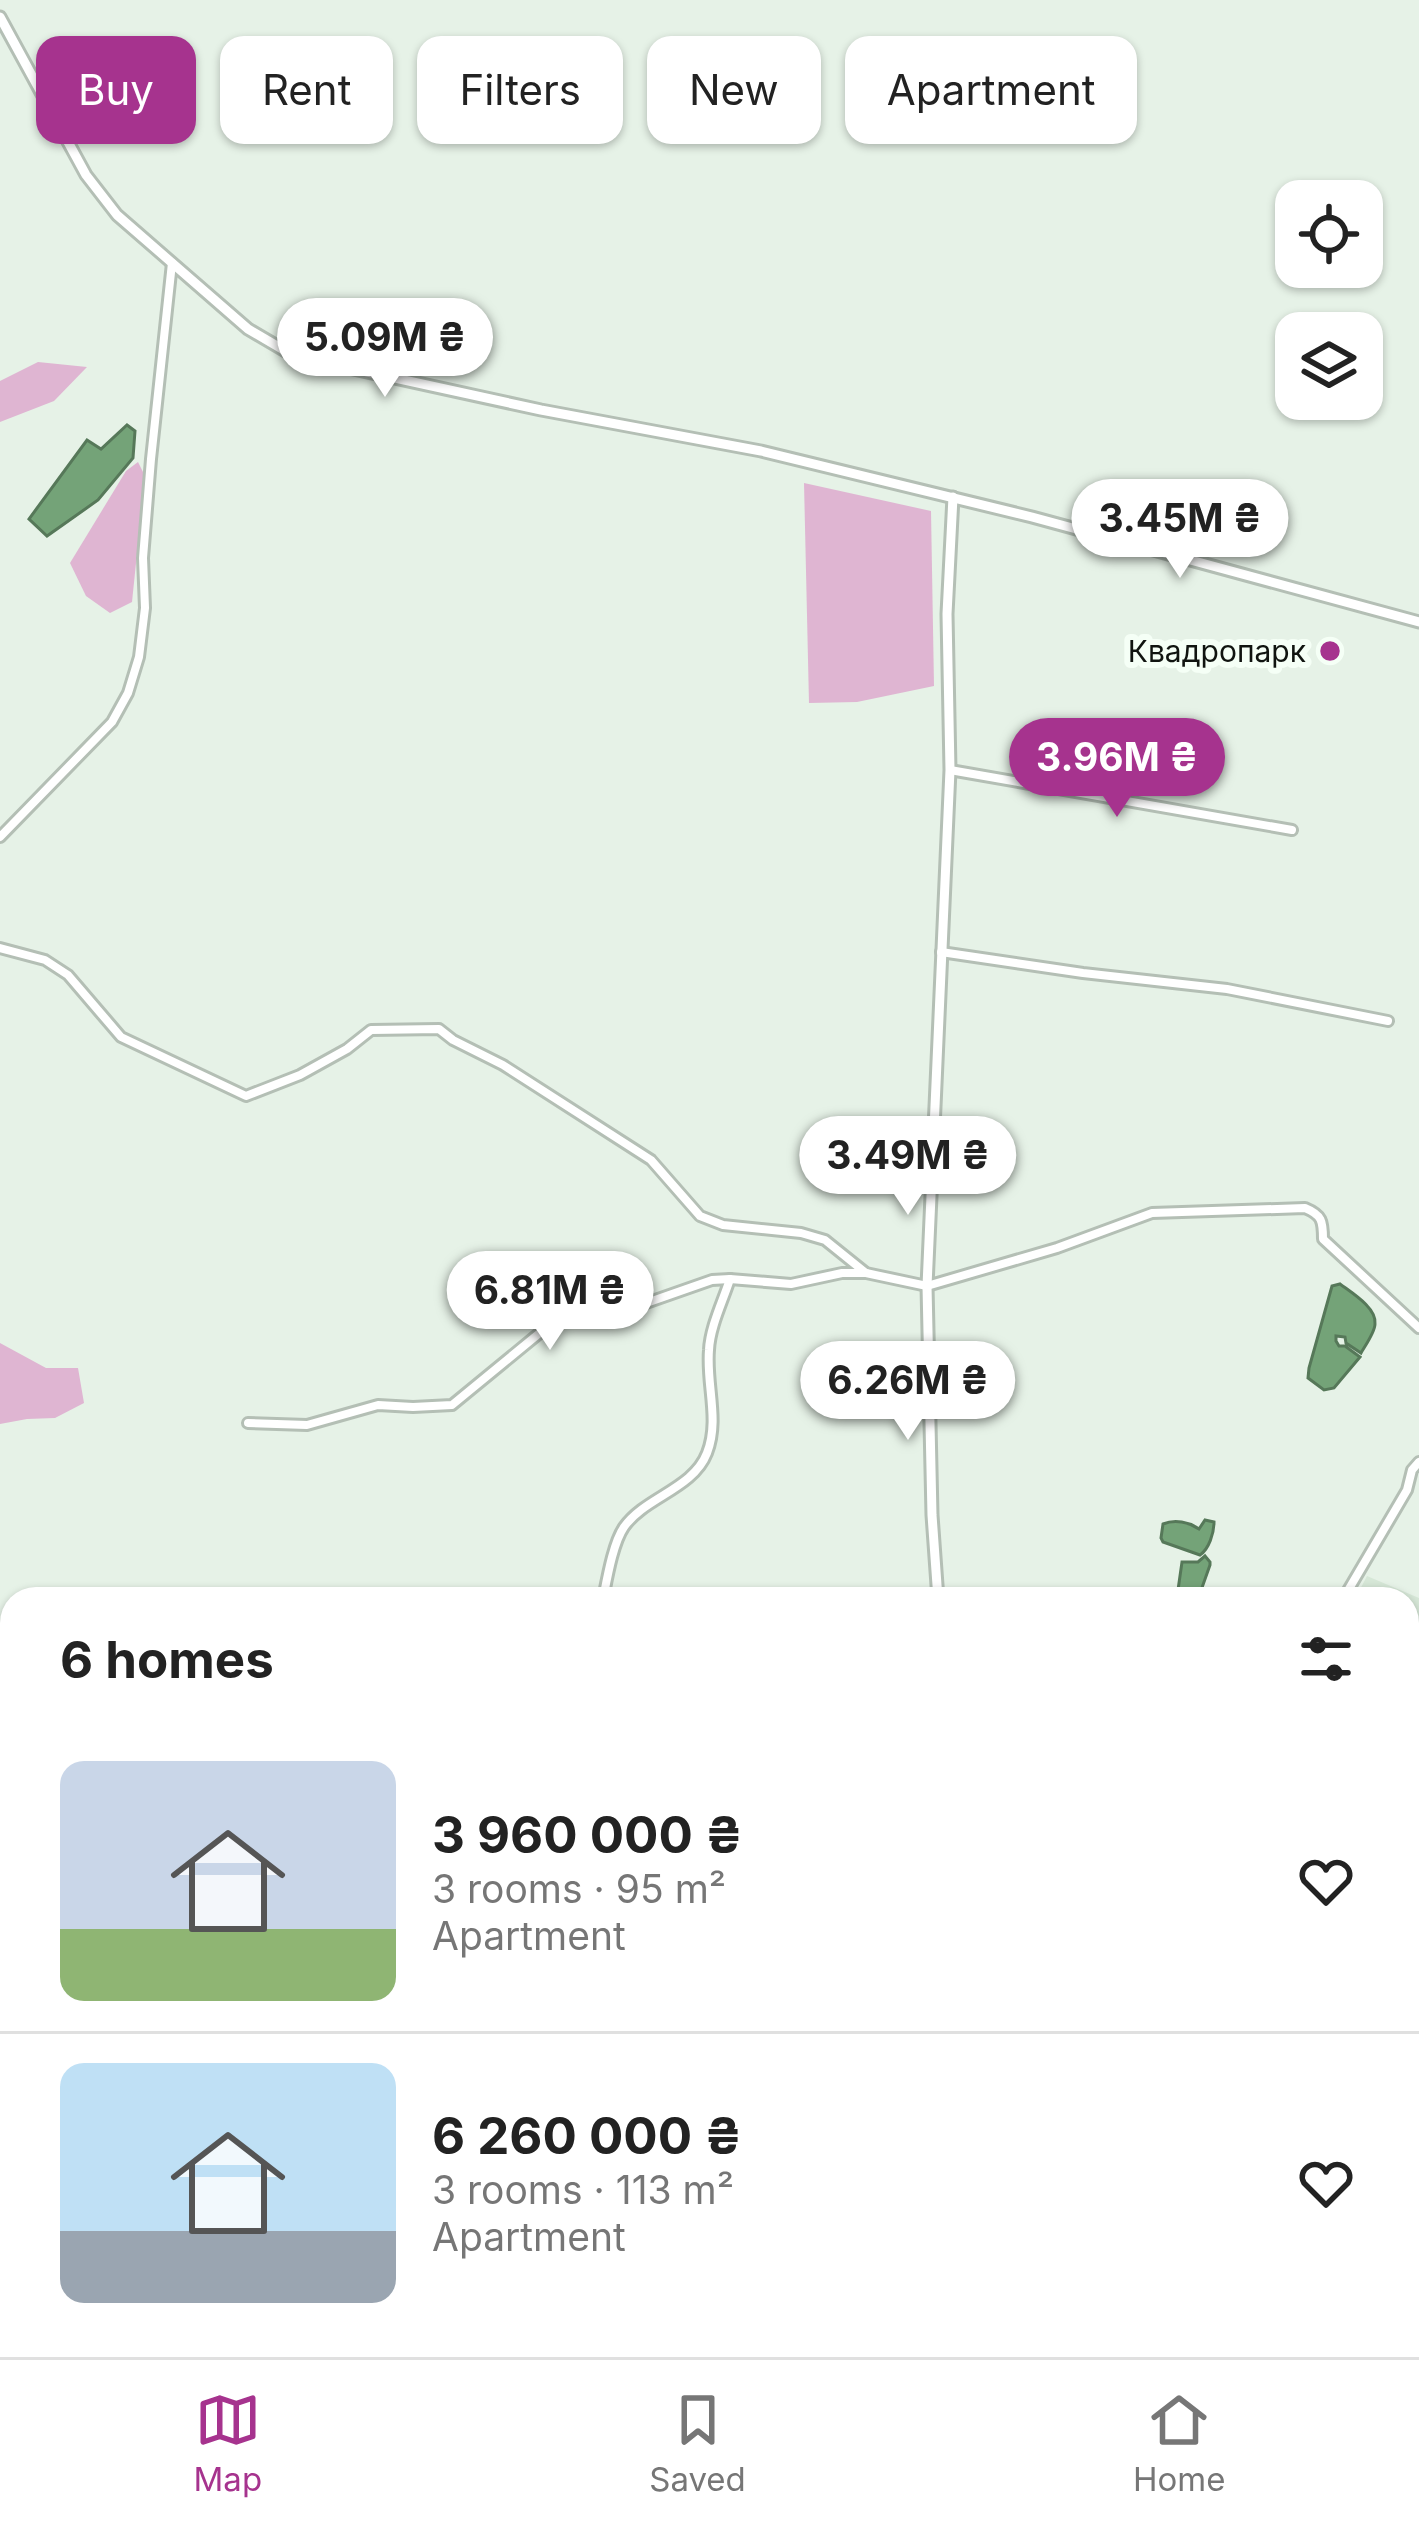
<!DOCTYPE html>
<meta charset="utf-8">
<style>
:root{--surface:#fff;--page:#f6f6f6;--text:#222;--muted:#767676;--line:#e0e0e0;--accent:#a6338e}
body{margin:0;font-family:Inter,sans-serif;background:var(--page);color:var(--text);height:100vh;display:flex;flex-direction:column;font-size:45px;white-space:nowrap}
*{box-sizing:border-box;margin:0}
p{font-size:39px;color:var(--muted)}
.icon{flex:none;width:66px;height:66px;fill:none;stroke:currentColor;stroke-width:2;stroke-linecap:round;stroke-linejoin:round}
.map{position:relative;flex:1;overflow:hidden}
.panel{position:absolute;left:0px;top:1587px;width:1419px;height:771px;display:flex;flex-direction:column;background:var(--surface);border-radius:36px 36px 0 0;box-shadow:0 3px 9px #0004}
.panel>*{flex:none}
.banner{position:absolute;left:36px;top:36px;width:1347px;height:108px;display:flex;gap:24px}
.buttons{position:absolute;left:1275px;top:180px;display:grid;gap:24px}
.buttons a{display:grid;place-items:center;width:108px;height:108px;border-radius:24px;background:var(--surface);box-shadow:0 3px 9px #0004;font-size:60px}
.price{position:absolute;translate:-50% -102px;padding:0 27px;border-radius:42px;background:#fff;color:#222;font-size:39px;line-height:78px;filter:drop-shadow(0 3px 6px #0008)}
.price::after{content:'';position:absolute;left:50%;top:72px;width:36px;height:27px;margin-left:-18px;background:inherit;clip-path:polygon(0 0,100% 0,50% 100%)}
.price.on{background:var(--accent);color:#fff}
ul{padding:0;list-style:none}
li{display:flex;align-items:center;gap:36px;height:300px;padding:0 60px}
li+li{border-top:3px solid var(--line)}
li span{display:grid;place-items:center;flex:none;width:336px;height:240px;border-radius:24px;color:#555}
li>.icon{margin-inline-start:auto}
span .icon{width:144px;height:144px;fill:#fffc;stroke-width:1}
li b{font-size:51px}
h2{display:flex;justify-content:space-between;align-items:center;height:144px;padding:0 60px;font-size:51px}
.tag{padding:0 42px;border-radius:24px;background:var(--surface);box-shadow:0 3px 9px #0004;font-size:42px;line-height:108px}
.tag.on{background:var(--accent);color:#fff}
.dock{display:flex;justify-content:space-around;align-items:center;height:168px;border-top:3px solid var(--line);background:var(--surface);font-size:33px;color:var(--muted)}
.dock a{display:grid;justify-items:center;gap:6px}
.dock .on{color:var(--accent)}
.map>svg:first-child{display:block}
.built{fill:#d6e7d7}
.green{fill:#dfb5d2}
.water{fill:#74a378;stroke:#567859;stroke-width:3}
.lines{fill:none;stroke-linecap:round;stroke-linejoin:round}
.minor-casing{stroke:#b4bfb5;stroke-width:14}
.tertiary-casing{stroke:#b4bfb5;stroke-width:15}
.minor{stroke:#fff;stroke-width:8}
.tertiary{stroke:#fff;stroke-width:9}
.poi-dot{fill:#a6338e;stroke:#f5fff6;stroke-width:4.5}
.labels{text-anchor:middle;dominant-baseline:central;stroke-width:12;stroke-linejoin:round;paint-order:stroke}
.poi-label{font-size:30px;fill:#101410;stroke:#f5fff6;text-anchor:end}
</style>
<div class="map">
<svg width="1419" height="2357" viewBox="0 0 1419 2357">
<rect width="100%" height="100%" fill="#e6f2e7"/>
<path class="built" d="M1367 1576 1419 1598V1723L1407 1727V1599H1355Z"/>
<g class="green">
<path d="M38 362 87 367 54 401 0 422V381Z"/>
<path d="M138 462 145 476 132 602 110 613 86 596 70 563 126 471Z"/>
<path d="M804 483 931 511 934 686 857 702 809 703Z"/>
<path d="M0 1343 46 1368H78L84 1403 55 1418 27 1419 0 1424Z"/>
<path d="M1419 1744V2064L1407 2071V1746Z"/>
<path d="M1419 2109V2200L1407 2213V2118Z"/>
<path d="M116 2346H191L217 2357H113Z"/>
<path d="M309 2346H388L400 2357H251Z"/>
</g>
<g class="water">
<path d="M127 425 135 431 133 458 98 500 47 536 29 519 87 440 101 449Z"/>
<path d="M1340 1284C1352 1293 1377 1308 1375 1324 1375 1332 1365 1346 1361 1353L1346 1343 1345 1337 1336 1336V1341L1339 1346H1345L1360 1357 1334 1388 1324 1390 1308 1378 1309 1368 1332 1286Z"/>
<path d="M1205 1520 1214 1522C1214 1533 1209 1549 1200 1555L1163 1542 1161 1538 1163 1524C1175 1519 1189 1522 1199 1529Z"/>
<path d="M1205 1556 1210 1562V1565L1198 1599 1177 1597 1182 1562H1198Z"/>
<path d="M492 2346H673L670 2357H490Z"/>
<path d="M693 2346H846V2357H690Z"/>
</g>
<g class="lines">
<g class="minor-casing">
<g id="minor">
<path d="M950 770 1292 830"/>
<path d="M0 837 112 722 128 693 139 657 145 608 143 558 151 459 172 263"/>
<path d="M0 948 45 960 68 975 121 1037 246 1096 300 1075 347 1049 371 1030 439 1029 453 1040 503 1065 651 1160 700 1216 723 1225 801 1233 825 1240 866 1273 927 1286 1057 1248 1152 1213 1305 1208C1322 1215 1323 1221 1323 1239L1419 1328"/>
<path d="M941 952 1083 973 1227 989 1388 1021"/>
<path d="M248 1423 307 1425 378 1405 413 1407 452 1405 564 1313 593 1304 615 1311 632 1308 712 1280 730 1279 791 1284 842 1273H866"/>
<path d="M603 1599C607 1579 613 1543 624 1527 645 1497 693 1489 707 1453 720 1420 706 1385 709 1350 710 1327 723 1301 730 1279"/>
<path d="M1343 1599 1407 1490 1412 1470 1419 1462"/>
<path d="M1407 1735 1419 1732"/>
<path d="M0 2022 12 2023"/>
<path d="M0 2108 12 2111"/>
<path d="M1407 2305H1419"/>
<path d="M860 2357 870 2346"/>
</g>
</g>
<g class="tertiary-casing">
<g id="tertiary">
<path d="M0 17 86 175 117 215 248 329 294 356 541 410 761 451 1032 517 1419 622"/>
<path d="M938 1599 932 1515 927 1286 950 770 947 614 953 497"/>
<path d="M1407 2276 1419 2279"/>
</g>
</g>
<use href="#minor" class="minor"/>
<use href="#tertiary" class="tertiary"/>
</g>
<circle class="poi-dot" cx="1330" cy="651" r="12"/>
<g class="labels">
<g class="poi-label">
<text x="1306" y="651">Квадропарк</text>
</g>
</g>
</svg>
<div class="buttons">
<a><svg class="icon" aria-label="locate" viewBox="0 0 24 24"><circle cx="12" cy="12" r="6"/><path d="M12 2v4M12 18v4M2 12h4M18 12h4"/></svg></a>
<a><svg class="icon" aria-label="layers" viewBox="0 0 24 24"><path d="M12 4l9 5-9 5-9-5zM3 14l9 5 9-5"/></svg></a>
</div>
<b class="price" style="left:385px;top:400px">5.09M ₴</b>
<b class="price" style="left:1180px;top:581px">3.45M ₴</b>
<b class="price on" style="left:1117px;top:820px">3.96M ₴</b>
<b class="price" style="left:908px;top:1218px">3.49M ₴</b>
<b class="price" style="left:550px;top:1353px">6.81M ₴</b>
<b class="price" style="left:908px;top:1443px">6.26M ₴</b>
<div class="banner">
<a class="tag on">Buy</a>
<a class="tag">Rent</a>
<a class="tag">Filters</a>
<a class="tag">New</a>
<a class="tag">Apartment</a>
</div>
<section class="panel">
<h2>6 homes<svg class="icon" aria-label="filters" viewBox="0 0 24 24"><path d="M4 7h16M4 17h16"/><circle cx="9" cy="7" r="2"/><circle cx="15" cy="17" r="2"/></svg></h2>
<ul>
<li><span style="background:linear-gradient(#c9d6e8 70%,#8fb573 0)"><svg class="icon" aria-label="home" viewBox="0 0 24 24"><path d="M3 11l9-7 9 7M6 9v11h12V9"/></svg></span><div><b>3 960 000 ₴</b><p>3 rooms · 95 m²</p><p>Apartment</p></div><svg class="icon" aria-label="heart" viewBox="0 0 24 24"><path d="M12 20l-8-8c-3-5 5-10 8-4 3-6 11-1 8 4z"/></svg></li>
<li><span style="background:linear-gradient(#bfe0f5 70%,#9aa5b1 0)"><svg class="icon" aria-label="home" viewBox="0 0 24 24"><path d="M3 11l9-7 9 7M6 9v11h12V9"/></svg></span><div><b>6 260 000 ₴</b><p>3 rooms · 113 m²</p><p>Apartment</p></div><svg class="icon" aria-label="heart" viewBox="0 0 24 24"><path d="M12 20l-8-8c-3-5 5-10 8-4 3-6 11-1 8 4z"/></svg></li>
</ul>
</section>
</div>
<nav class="dock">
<a class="on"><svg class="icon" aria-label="map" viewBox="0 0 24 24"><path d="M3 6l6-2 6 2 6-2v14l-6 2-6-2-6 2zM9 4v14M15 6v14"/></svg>Map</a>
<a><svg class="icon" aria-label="saved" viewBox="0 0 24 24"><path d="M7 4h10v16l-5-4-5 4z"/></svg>Saved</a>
<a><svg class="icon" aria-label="home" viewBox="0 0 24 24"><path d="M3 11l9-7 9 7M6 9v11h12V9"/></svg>Home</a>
</nav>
